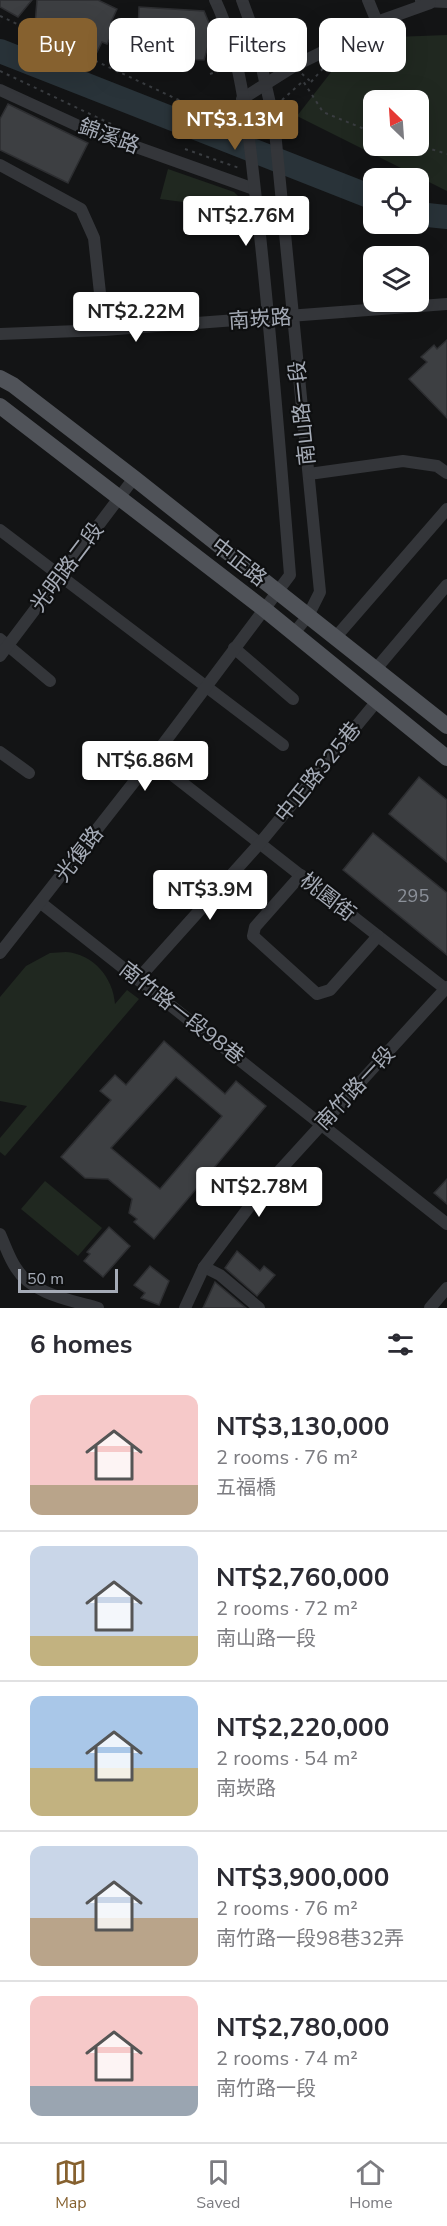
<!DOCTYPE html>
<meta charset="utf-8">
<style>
:root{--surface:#fff;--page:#f7f7f7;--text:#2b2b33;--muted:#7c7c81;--line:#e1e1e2;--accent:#86612f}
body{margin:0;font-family:"Nunito Sans","Noto Sans TC",sans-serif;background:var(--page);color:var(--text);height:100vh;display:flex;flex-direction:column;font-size:22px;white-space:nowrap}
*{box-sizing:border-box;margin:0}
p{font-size:20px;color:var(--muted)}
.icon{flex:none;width:33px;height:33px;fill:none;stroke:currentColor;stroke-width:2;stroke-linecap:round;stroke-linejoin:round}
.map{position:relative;height:1308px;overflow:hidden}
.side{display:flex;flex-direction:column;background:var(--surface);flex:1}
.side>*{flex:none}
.hud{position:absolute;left:18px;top:18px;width:411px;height:54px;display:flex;gap:12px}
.needle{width:39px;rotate:335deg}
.buttons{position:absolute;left:363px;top:90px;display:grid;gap:12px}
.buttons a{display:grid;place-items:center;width:66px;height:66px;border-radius:12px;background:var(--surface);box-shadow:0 6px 24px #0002;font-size:30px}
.scale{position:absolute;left:18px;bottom:15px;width:100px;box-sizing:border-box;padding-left:6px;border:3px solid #a5abb6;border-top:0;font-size:16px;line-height:21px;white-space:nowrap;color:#a5abb6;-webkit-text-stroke:4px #0e0f10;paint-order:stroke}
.price{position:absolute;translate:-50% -51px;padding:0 14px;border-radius:6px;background:#fff;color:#222;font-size:20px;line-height:39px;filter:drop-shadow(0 2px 3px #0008)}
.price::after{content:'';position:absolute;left:50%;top:36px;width:18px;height:14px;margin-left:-9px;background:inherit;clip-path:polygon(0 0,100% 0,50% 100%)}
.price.active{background:var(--accent);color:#fff}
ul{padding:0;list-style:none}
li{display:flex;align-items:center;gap:18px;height:150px;padding:0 30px}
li+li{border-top:2px solid var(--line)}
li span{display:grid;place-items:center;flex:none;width:168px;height:120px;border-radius:12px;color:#555}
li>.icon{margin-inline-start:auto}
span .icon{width:72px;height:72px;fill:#fffc;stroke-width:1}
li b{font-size:26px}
h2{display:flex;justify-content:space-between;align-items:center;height:72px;padding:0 30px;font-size:26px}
.tag{padding:0 21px;border-radius:12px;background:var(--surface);box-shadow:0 6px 24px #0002;font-size:21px;line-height:54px}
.tag.active{background:var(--accent);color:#fff}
.dock{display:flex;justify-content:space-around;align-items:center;height:84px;border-top:2px solid var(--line);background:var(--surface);font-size:16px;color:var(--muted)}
.dock a{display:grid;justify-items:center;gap:3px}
.dock .active{color:var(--accent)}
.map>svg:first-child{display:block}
.green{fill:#202820;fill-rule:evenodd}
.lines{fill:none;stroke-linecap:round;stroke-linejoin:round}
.river{stroke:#293339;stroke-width:24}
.building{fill:#3d3f42;stroke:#2d2e31;stroke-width:1.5;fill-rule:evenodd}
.path{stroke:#3a3d41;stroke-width:2;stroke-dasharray:3 4.5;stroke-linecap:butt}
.minor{stroke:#34363a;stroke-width:12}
.major{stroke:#505359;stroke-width:16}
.path-bridge{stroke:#3a3d41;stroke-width:2;stroke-dasharray:3 4.5;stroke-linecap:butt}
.labels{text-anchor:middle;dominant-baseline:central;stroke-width:4.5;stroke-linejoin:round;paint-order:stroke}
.number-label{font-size:18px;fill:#8b9099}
.street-label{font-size:21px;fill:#a5abb6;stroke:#0e0f10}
</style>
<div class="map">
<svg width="447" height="1308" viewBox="0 0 447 1308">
<rect width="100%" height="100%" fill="#131415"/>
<g class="green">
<path d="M447 35V191L297 116 332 71 394 37ZM374 100H418V146H374Z"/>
<path d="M168 169 234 192 245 203 244 210 160 199Z"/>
<path d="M66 952C93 954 113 977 115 1004L127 990 139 999 5 1156 0 1152V1138L27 1106 0 1101V997L26 966 50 953Z"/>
<path d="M45 1181 102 1228 78 1256 21 1209Z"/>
</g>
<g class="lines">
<g class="river">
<path d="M0 51 374 198"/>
<path d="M418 214 447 217"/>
</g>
</g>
<g class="building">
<path d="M0 0H32L18 17 0 7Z"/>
<path d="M37 0H98L117 9 111 22 117 25 107 44 102 42 96 54 35 25Z"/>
<path d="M139 7 204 11 209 23 208 46 204 60 137 57Z"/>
<path d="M8 104 88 143 68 183 0 150V119Z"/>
<path d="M447 340V418L409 379 427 362 421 357 434 345 437 349Z"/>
<path d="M419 777 447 800V862L389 814Z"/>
<path d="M373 833 447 893V955L343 870Z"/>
<path d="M164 1041 225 1094 236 1081 266 1106 154 1239 134 1222 137 1219 129 1213 132 1199 108 1179 85 1178 61 1157 111 1100 100 1091 115 1075 126 1085ZM176 1077 222 1116 160 1189 111 1148Z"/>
<path d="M447 1179V1204L434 1193Z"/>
<path d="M109 1227 130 1246 103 1277 84 1261 90 1254 87 1252Z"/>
<path d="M237 1251 260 1271 264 1266 275 1275 257 1296 225 1268Z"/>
<path d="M150 1266 169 1281 159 1305 141 1298 145 1293 134 1285Z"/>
<path d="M215 1282 246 1308H203Z"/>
</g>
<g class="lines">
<g class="path">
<path d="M0 16 234 126"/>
<path d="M281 55 304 36"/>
<path d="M0 71 111 124"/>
<path d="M210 74 221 70"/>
<path d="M311 82 326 65"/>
<path d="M282 100 303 81 323 112 374 133"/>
<path d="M418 145 447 154"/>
<path d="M185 149 239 168"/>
</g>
<g class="minor">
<path d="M242 0 254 33 274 121 320 592 308 616 294 633"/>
<path d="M368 0 377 22"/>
<path d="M421 1 447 2"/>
<path d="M0 90 83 128 254 189"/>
<path d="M242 99 296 65 337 45 377 22 430 3"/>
<path d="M0 165 81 209 94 238 104 330"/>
<path d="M0 334 104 330 447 304"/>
<path d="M309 474 403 461 437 466 447 473"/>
<path d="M0 530 283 745"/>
<path d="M335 638 447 509"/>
<path d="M0 639 50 681"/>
<path d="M234 648 293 699"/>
<path d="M0 656 134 478"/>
<path d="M375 670 447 585"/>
<path d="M0 752 29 773"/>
<path d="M152 759 447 990"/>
<path d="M301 875 255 927 253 936 317 994 330 990 378 936"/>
<path d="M41 903 447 1224"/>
<path d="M0 953 152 759 290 575C280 452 271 330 257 208 249 142 244 60 215 0"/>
<path d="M138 979 260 843 377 701"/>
<path d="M0 1234C5 1245 9 1258 16 1268 32 1294 70 1300 98 1308"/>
<path d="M204 1267 220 1275 259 1308"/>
<path d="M185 1308 204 1267 261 1191 447 987"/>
<path d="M430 1308 447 1288"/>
</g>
<g class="major">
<path d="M0 378 13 385 134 478 447 726"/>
<path d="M0 406 264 609 447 758"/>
</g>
<path class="path-bridge" d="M221 70 281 55 311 82"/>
</g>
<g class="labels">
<g class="number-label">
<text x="413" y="896">295</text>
</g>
<g class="street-label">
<text transform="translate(109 136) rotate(20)">錦溪路</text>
<text transform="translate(260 319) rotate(-4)">南崁路</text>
<text transform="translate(302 413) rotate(-96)">南山路一段</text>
<text transform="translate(239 562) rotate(38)">中正路</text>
<text transform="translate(67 567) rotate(-53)">光明路二段</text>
<text transform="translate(318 772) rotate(-51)">中正路325巷</text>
<text transform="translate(79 854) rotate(-52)">光復路</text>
<text transform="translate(328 897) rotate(38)">桃園街</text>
<text transform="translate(182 1013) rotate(38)">南竹路一段98巷</text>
<text transform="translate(355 1088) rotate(-47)">南竹路一段</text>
</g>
</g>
</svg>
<div class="buttons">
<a><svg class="needle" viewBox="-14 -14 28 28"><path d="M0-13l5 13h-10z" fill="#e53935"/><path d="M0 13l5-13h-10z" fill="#7c7c81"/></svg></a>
<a><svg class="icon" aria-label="locate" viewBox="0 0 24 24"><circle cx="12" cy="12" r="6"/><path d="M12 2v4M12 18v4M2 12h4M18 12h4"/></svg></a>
<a><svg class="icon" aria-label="layers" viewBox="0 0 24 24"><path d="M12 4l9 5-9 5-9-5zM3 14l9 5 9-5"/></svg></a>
</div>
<div class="scale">50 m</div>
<b class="price active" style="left:235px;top:151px">NT$3.13M</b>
<b class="price" style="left:246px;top:247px">NT$2.76M</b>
<b class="price" style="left:136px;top:343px">NT$2.22M</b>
<b class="price" style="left:145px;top:792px">NT$6.86M</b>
<b class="price" style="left:210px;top:921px">NT$3.9M</b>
<b class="price" style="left:259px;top:1218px">NT$2.78M</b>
<div class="hud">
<a class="tag active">Buy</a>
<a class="tag">Rent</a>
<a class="tag">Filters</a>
<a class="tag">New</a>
</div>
</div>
<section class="side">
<h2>6 homes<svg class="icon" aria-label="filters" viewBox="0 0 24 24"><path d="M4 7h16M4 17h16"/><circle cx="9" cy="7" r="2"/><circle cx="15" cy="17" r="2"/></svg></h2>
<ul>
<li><span style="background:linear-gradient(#f6c9c9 75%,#b9a48a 0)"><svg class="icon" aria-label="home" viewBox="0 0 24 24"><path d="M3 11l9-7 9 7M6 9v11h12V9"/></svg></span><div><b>NT$3,130,000</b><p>2 rooms · 76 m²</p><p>五福橋</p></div></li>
<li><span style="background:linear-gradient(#c9d6e8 75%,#c2b280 0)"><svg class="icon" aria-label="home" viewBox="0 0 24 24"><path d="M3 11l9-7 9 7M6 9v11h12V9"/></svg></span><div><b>NT$2,760,000</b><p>2 rooms · 72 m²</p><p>南山路一段</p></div></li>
<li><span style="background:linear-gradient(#a9c7e8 60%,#c2b280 0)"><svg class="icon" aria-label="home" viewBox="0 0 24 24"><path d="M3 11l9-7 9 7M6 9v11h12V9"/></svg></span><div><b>NT$2,220,000</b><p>2 rooms · 54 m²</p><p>南崁路</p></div></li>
<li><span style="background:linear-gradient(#c9d6e8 60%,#b9a48a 0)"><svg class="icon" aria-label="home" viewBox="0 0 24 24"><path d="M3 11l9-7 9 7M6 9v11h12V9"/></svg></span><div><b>NT$3,900,000</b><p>2 rooms · 76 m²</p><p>南竹路一段98巷32弄</p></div></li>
<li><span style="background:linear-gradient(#f6c9c9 75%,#9aa5b1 0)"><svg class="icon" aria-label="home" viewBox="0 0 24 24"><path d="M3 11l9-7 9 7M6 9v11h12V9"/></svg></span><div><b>NT$2,780,000</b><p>2 rooms · 74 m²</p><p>南竹路一段</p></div></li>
</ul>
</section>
<nav class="dock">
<a class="active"><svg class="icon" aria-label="map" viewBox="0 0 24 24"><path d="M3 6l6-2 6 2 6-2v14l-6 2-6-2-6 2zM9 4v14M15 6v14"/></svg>Map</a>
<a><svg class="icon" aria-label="saved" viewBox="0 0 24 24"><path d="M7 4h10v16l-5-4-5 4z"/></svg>Saved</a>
<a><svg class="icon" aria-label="home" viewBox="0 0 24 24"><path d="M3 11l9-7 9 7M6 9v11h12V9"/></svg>Home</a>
</nav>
